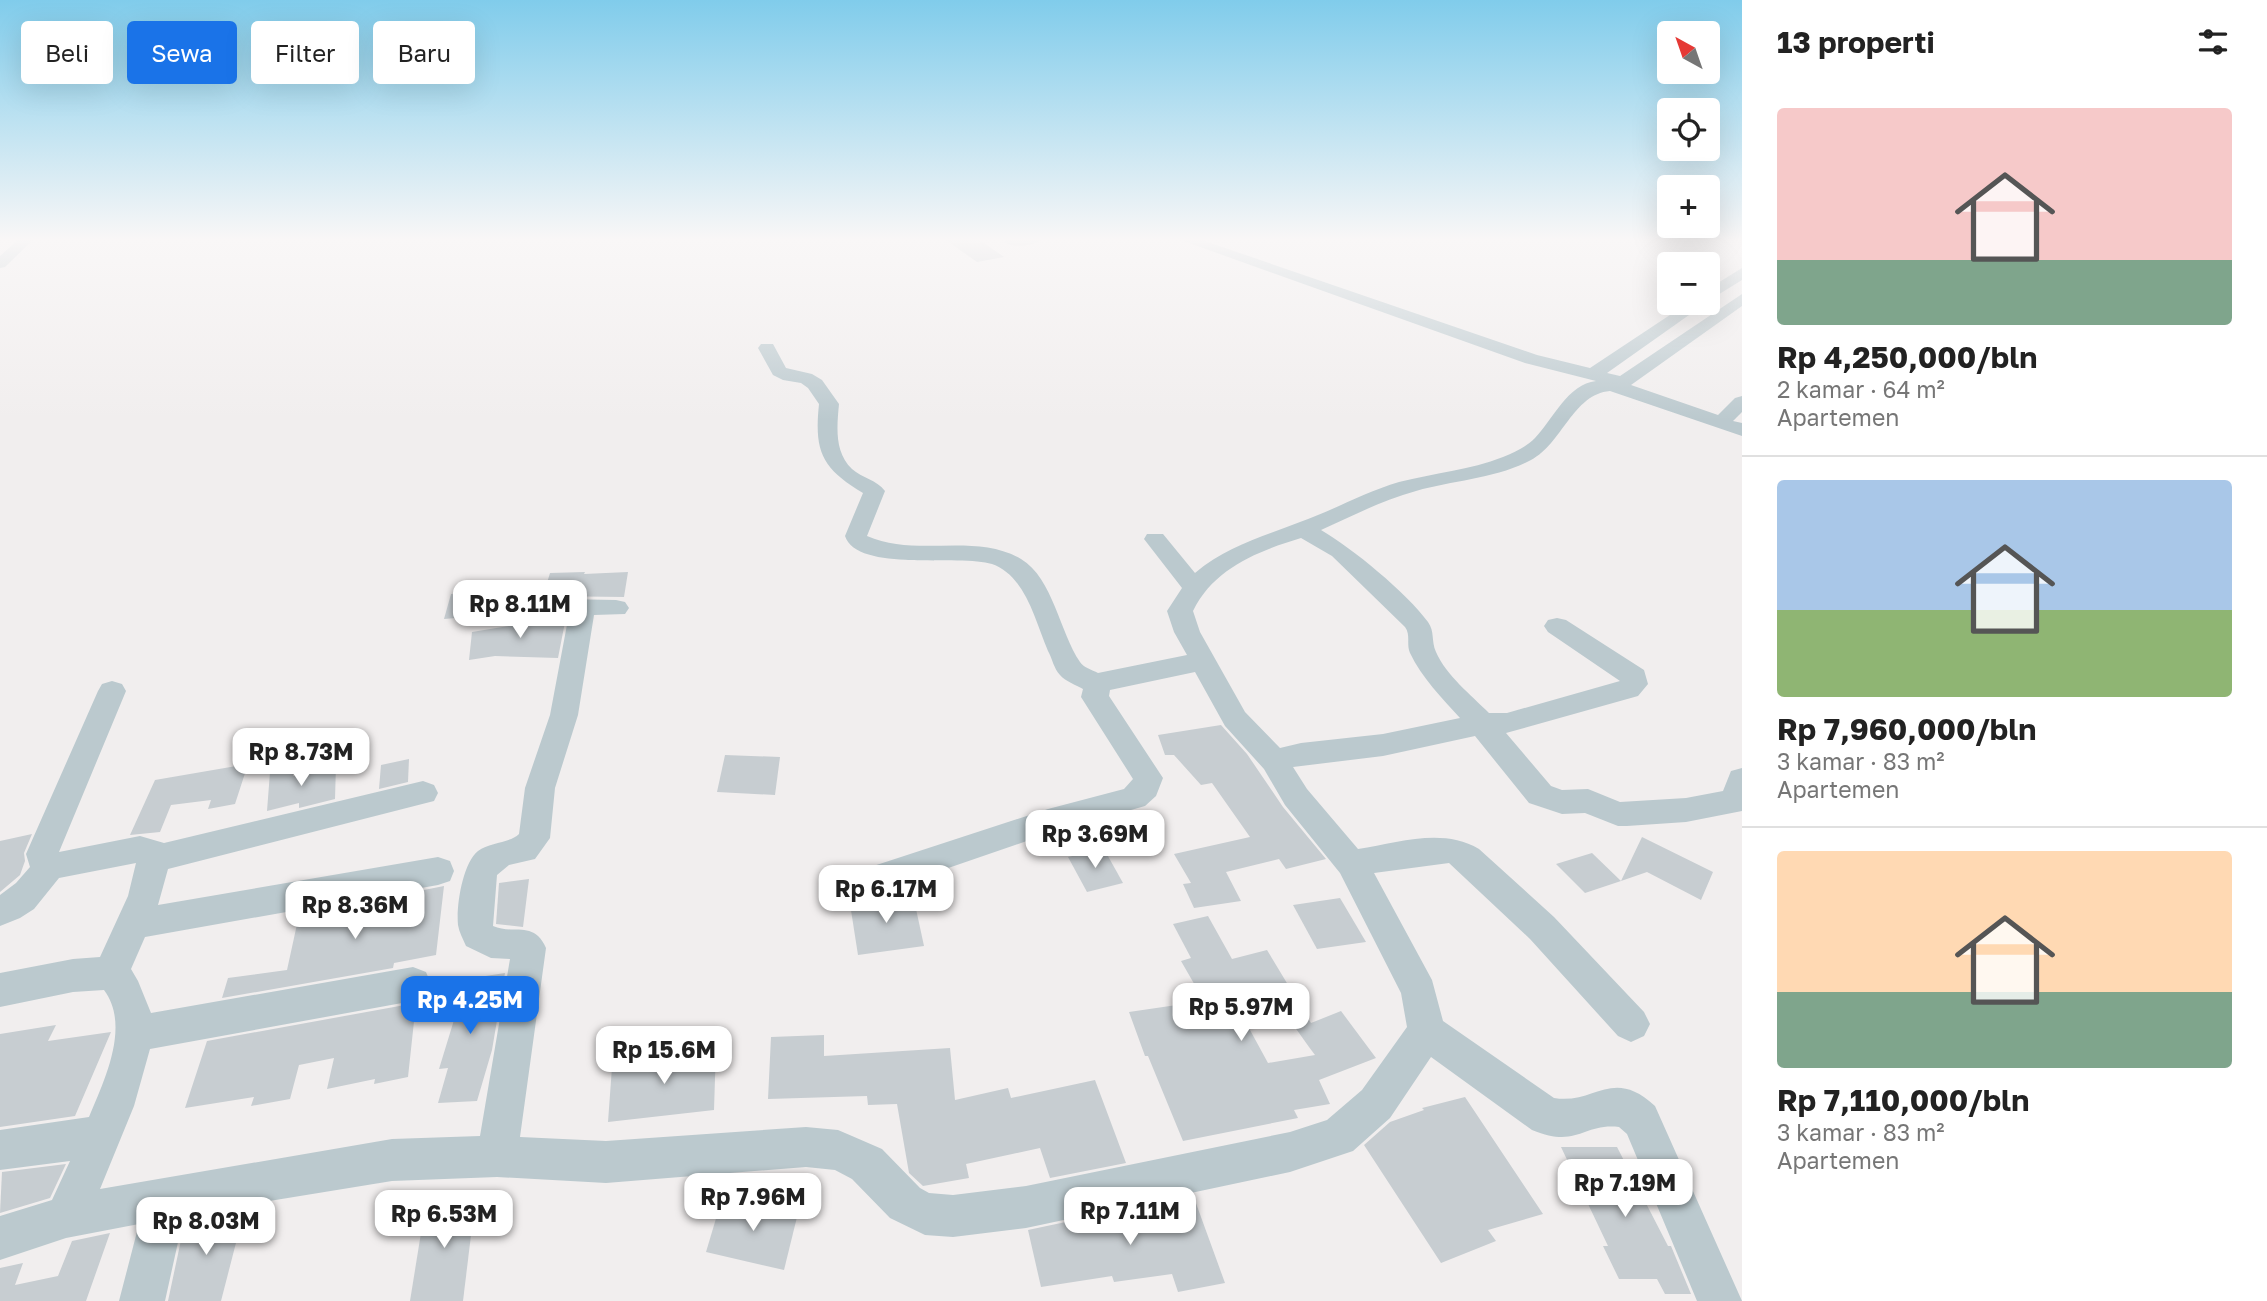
<!DOCTYPE html>
<html lang="id">
<meta charset="utf-8">
<style>
:root{--surface:#fff;--page:#f6f6f6;--text:#222;--muted:#767676;--line:#e0e0e0;--accent:#1a73e8}
body{margin:0;font-family:"Golos Text",sans-serif;background:var(--page);color:var(--text);height:100vh;display:flex;flex-direction:column;font-size:26px;white-space:nowrap}
*{box-sizing:border-box;margin:0}
p{font-size:23px;color:var(--muted)}
.icon{flex:none;width:38px;height:38px;fill:none;stroke:currentColor;stroke-width:2;stroke-linecap:round;stroke-linejoin:round}
.map{position:relative;flex:1;overflow:hidden}
.sheet{display:flex;flex-direction:column;background:var(--surface);width:525px}
.sheet>*{flex:none}
.hud{position:absolute;left:21px;top:21px;width:665px;height:63px;display:flex;gap:14px}
.needle{width:46px;rotate:320deg}
.fabs{position:absolute;left:1657px;top:21px;display:grid;gap:14px}
.fabs a{display:grid;place-items:center;width:63px;height:63px;border-radius:7px;background:var(--surface);box-shadow:0 7px 28px #0002;font-size:35px}
.price{position:absolute;translate:-50% -60px;padding:0 16px;border-radius:14px;background:#fff;color:#222;font-size:23px;line-height:46px;filter:drop-shadow(0 2px 4px #0008)}
.price::after{content:'';position:absolute;left:50%;top:42px;width:21px;height:16px;margin-left:-10px;background:inherit;clip-path:polygon(0 0,100% 0,50% 100%)}
.price.active{background:var(--accent);color:#fff}
ul{padding:0;list-style:none}
li{display:grid;align-content:center;gap:14px;height:371px;padding:0 35px}
li+li{border-top:2px solid var(--line)}
li span{display:grid;place-items:center;height:217px;border-radius:7px;color:#555}
li>.icon{margin-inline-start:auto}
span .icon{width:126px;height:126px;fill:#fffc;stroke-width:1}
li b{font-size:30px}
h2{display:flex;justify-content:space-between;align-items:center;height:84px;padding:0 35px;font-size:30px}
.pill{padding:0 24px;border-radius:7px;background:var(--surface);box-shadow:0 7px 28px #0002;font-size:24px;line-height:63px}
.pill.active{background:var(--accent);color:#fff}
main{display:flex;flex:1;min-height:0}
.map>svg:first-child{display:block}
.building{fill:#c7cdd1;fill-rule:evenodd}
.lines{fill:none;stroke-linecap:round;stroke-linejoin:round}
.minor{fill:#bbc9ce;fill-rule:evenodd}
</style>
<main>
<div class="map">
<svg width="1742" height="1301" viewBox="0 0 1742 1301">
<rect width="100%" height="100%" fill="#f1eeee"/>
<g class="building">
<path d="M943 238H977L1004 257 977 262Z"/>
<path d="M585 572 584 574 628 572 624 597 543 596 550 573Z"/>
<path d="M485 591 480 616 444 619 451 594Z"/>
<path d="M537 616 566 617 558 658 495 656 469 660 472 632 534 622Z"/>
<path d="M1221 725 1247 754 1283 807 1326 859 1286 869 1279 859 1226 872 1241 901 1194 908 1183 884 1191 883 1174 854 1250 837 1212 783 1201 785 1174 755H1165L1158 735Z"/>
<path d="M725 755 780 757 775 795 717 792Z"/>
<path d="M409 759 408 782 379 789 381 765Z"/>
<path d="M248 764 235 804 208 809 211 800 171 805 160 832 130 835 155 780Z"/>
<path d="M336 765 335 799 299 808V803L267 811 270 772 294 766 293 776Z"/>
<path d="M32 834 24 853 25 861 20 875 0 892V841Z"/>
<path d="M1642 837 1713 872 1701 900 1647 872 1621 881Z"/>
<path d="M1104 849 1123 883 1087 892 1068 857Z"/>
<path d="M1592 853 1621 881 1585 893 1556 864Z"/>
<path d="M529 879 523 927 496 924 499 883Z"/>
<path d="M444 886 436 955 394 963 393 968 222 998 228 978 287 970 299 915Z"/>
<path d="M913 895 924 946 858 955 850 904Z"/>
<path d="M1340 898 1366 942 1317 949 1293 905Z"/>
<path d="M1208 916 1232 959 1267 950 1311 1023 1341 1011 1376 1058 1319 1080 1330 1104 1294 1110 1298 1118 1183 1141 1148 1056H1145L1129 1012 1204 1001 1181 961 1191 958 1173 924ZM1282 1009 1309 1047 1315 1055 1268 1063 1244 1019Z"/>
<path d="M505 973 492 1050 477 1101 438 1103 448 1068 439 1069 454 1020 446 1022 453 981Z"/>
<path d="M416 1003 408 1077 374 1084 375 1079 327 1089 334 1058 299 1065 290 1099 251 1106 254 1097 185 1108 207 1041Z"/>
<path d="M56 1025 48 1041 111 1032 75 1116 0 1127V1034Z"/>
<path d="M824 1035V1056L950 1048 955 1100 1008 1088 1011 1098 1095 1080 1126 1163 1050 1178 1040 1148 966 1164 969 1178 923 1186 909 1173 897 1104 868 1105 867 1096 768 1099 771 1037Z"/>
<path d="M716 1047 714 1110 608 1122 612 1067 665 1061 666 1052Z"/>
<path d="M1465 1097 1543 1214 1488 1230 1496 1241 1441 1263 1364 1145 1390 1122 1424 1110 1422 1108Z"/>
<path d="M1561 1147H1617L1668 1246H1671L1691 1294H1665L1657 1279H1619L1603 1246H1608Z"/>
<path d="M66 1164 50 1198 0 1213 2 1172Z"/>
<path d="M476 1194 463 1301H410L426 1202Z"/>
<path d="M723 1195 798 1213 784 1270 706 1252Z"/>
<path d="M1193 1195 1225 1283 1178 1292 1172 1274 1114 1282 1112 1276 1041 1287 1028 1230Z"/>
<path d="M245 1208 221 1301H168L181 1240 185 1239 192 1216Z"/>
<path d="M110 1233 86 1301H0V1268L23 1263 15 1285 58 1276 72 1241Z"/>
</g>
<g class="lines">
<g class="minor">
<path d="M20 238H35L5 267 0 268V256Z"/>
<path d="M1010 238H1046C1037 245 1013 249 1004 242Z"/>
<path d="M1175 238H1196L1537 355 1590 368 1688 303H1706L1607 373 1620 376 1742 294V306L1631 385 1718 415 1735 398 1742 396V412L1733 421 1742 423V436L1610 391C1573 394 1562 444 1531 460 1495 479 1454 480 1416 491 1383 500 1352 516 1321 530 1352 548 1407 593 1428 622 1435 632 1431 641 1436 652 1446 675 1471 695 1489 713H1507L1620 681 1548 632 1544 626 1548 620 1557 618 1566 620 1644 670 1648 684 1638 696 1506 733 1551 786 1562 790 1588 789 1620 802 1686 798 1723 791 1731 771 1742 768V811L1686 822 1627 826H1618L1585 813 1562 814 1529 803 1475 736 1383 756 1293 767 1307 789 1358 849C1398 843 1442 827 1479 849L1554 917 1644 1012 1650 1024 1644 1036 1631 1042 1618 1036 1530 939 1449 863 1374 873 1432 980 1443 1021 1554 1098C1595 1105 1612 1066 1655 1106L1742 1301H1697L1627 1134 1619 1127C1582 1123 1578 1149 1532 1130L1431 1057 1390 1118 1353 1151 1290 1172 1026 1228 953 1237 925 1235 890 1218 852 1179 835 1170 806 1167 606 1183 497 1177 392 1181 184 1215 165 1301H119L139 1224 66 1238 0 1260V1216L52 1200 70 1161 0 1170V1130L89 1117C104 1081 131 1026 104 990L73 992 0 1007V973L73 959 100 957 128 896 136 863 59 878 34 909 20 918 0 926V895L16 883 30 867 26 854 98 691 102 684 112 681 122 684 126 691 59 852 140 836 164 843 423 781 434 785 438 793 434 801 168 869 158 905 438 857 450 861 454 871 450 881 438 885 145 937 131 969 138 981 151 1013 413 967 426 972 431 984 426 996 413 1001 150 1049 134 1106 100 1189 392 1139 480 1136 510 959 491 958 466 946C463 939 459 932 458 925 456 905 463 863 478 851 490 842 510 843 519 834L525 788 550 715 569 614 496 612 493 606 496 600 505 598 616 600 625 602 629 608 625 614 594 615 578 715 555 788 550 838 535 859 509 865 497 875 493 926C513 935 534 920 546 948L520 1137 606 1141 806 1127 838 1130 852 1136 882 1149 920 1188 929 1193 953 1195 1026 1186 1290 1132 1327 1120 1362 1090 1407 1027 1401 993 1340 873 1285 805 1264 769 1225 726 1195 672 1110 690 1109 696 1163 778 1156 796 1145 806 1050 833 864 897 852 893 847 883 852 873 1048 809 1124 789 1133 779 1081 697 1083 689C1076 685 1065 681 1060 675 1054 669 1052 658 1048 651 1035 621 1026 576 992 564 961 554 857 573 845 536L863 493C822 468 814 452 819 404L808 388 801 383 783 380 773 375 758 348 761 344H773L786 368 812 374 822 380 839 404C837 426 834 452 852 469 862 478 877 480 885 491L867 536C916 558 975 532 1021 559 1053 578 1060 633 1080 662 1083 667 1092 670 1098 673L1187 655 1174 632 1167 611 1182 588 1144 539 1147 534H1163L1195 573C1227 546 1262 537 1300 522 1334 510 1365 492 1399 482 1434 473 1470 470 1503 457 1515 452 1526 447 1535 438 1553 419 1568 384 1596 381L1525 363ZM1301 538 1332 556 1405 627C1411 635 1406 644 1410 653 1422 678 1442 698 1460 718L1383 734 1301 743 1280 748 1245 712 1200 632 1193 611C1214 568 1258 551 1301 538Z"/>
<path d="M1742 268V280L1708 301V289Z"/>
</g>
</g>
<linearGradient id="sky" x2="0" y2="1"><stop stop-color="#80cceb"/><stop offset="0.57" stop-color="#f9f7f7"/><stop offset="1" stop-color="#f9f7f7" stop-opacity="0"/></linearGradient>
<rect width="1742" height="420" fill="url(#sky)"/>
</svg>
<div class="fabs">
<a><svg class="needle" viewBox="-14 -14 28 28"><path d="M0-13l5 13h-10z" fill="#e53935"/><path d="M0 13l5-13h-10z" fill="#767676"/></svg></a>
<a><svg class="icon" aria-label="locate" viewBox="0 0 24 24"><circle cx="12" cy="12" r="6"/><path d="M12 2v4M12 18v4M2 12h4M18 12h4"/></svg></a>
<a>+</a>
<a>−</a>
</div>
<b class="price" style="left:520px;top:640px">Rp 8.11M</b>
<b class="price" style="left:301px;top:788px">Rp 8.73M</b>
<b class="price" style="left:1095px;top:870px">Rp 3.69M</b>
<b class="price" style="left:886px;top:925px">Rp 6.17M</b>
<b class="price" style="left:355px;top:941px">Rp 8.36M</b>
<b class="price active" style="left:470px;top:1036px">Rp 4.25M</b>
<b class="price" style="left:1241px;top:1043px">Rp 5.97M</b>
<b class="price" style="left:664px;top:1086px">Rp 15.6M</b>
<b class="price" style="left:1625px;top:1219px">Rp 7.19M</b>
<b class="price" style="left:753px;top:1233px">Rp 7.96M</b>
<b class="price" style="left:1130px;top:1247px">Rp 7.11M</b>
<b class="price" style="left:444px;top:1250px">Rp 6.53M</b>
<b class="price" style="left:206px;top:1257px">Rp 8.03M</b>
<div class="hud">
<a class="pill">Beli</a>
<a class="pill active">Sewa</a>
<a class="pill">Filter</a>
<a class="pill">Baru</a>
</div>
</div>
<section class="sheet">
<h2>13 properti<svg class="icon" aria-label="filters" viewBox="0 0 24 24"><path d="M4 7h16M4 17h16"/><circle cx="9" cy="7" r="2"/><circle cx="15" cy="17" r="2"/></svg></h2>
<ul>
<li><span style="background:linear-gradient(#f6c9c9 70%,#7fa58c 0)"><svg class="icon" aria-label="home" viewBox="0 0 24 24"><path d="M3 11l9-7 9 7M6 9v11h12V9"/></svg></span><div><b>Rp 4,250,000/bln</b><p>2 kamar · 64 m²</p><p>Apartemen</p></div></li>
<li><span style="background:linear-gradient(#a9c7e8 60%,#8fb573 0)"><svg class="icon" aria-label="home" viewBox="0 0 24 24"><path d="M3 11l9-7 9 7M6 9v11h12V9"/></svg></span><div><b>Rp 7,960,000/bln</b><p>3 kamar · 83 m²</p><p>Apartemen</p></div></li>
<li><span style="background:linear-gradient(#ffd9b3 65%,#7fa58c 0)"><svg class="icon" aria-label="home" viewBox="0 0 24 24"><path d="M3 11l9-7 9 7M6 9v11h12V9"/></svg></span><div><b>Rp 7,110,000/bln</b><p>3 kamar · 83 m²</p><p>Apartemen</p></div></li>
</ul>
</section>
</main>
